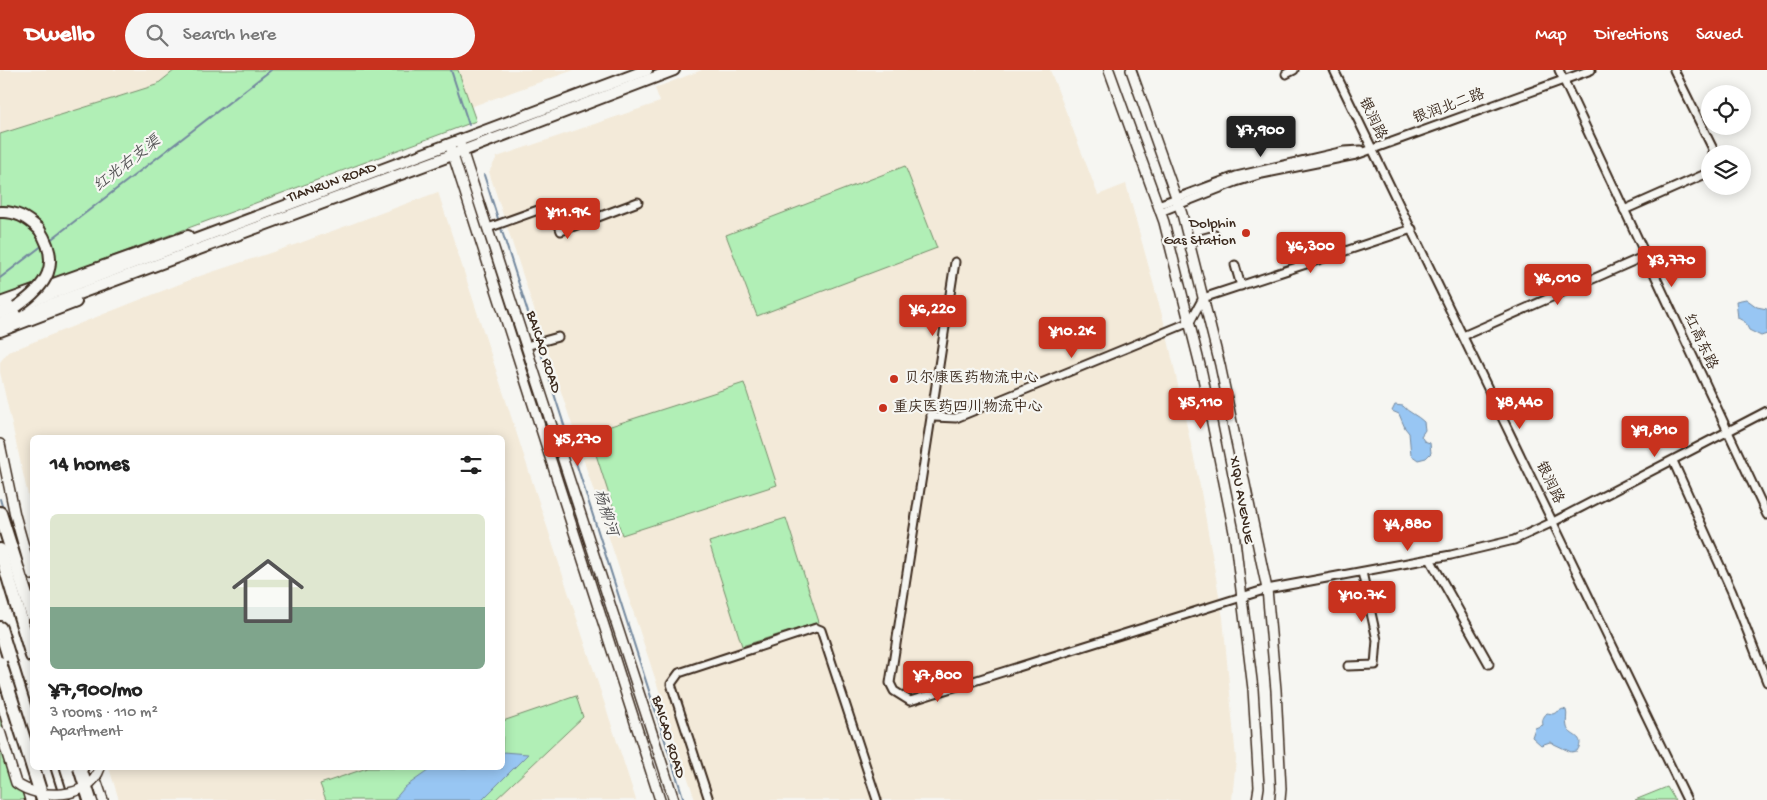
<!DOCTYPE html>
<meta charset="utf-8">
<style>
:root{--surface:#fff;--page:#f6f6f6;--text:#222;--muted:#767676;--line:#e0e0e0;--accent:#c8321e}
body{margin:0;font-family:"Gochi Hand","LXGW WenKai TC",sans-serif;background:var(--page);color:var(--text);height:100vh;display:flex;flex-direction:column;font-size:19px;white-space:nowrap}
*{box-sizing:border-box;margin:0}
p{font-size:16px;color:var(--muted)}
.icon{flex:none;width:28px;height:28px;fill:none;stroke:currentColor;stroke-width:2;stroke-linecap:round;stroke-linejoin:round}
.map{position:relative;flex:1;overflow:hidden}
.details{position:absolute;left:30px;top:365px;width:475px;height:335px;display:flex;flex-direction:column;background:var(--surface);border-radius:8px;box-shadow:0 2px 12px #0003}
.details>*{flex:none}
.fabs{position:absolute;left:1701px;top:15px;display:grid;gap:10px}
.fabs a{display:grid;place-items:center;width:50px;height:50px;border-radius:50%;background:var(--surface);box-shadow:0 2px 12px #0003;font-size:25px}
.price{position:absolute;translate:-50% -42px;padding:0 11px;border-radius:5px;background:var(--accent);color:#fff;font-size:16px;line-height:32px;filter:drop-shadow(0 1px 2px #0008)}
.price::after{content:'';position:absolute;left:50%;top:30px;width:15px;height:11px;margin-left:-8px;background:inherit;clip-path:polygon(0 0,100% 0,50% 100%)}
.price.current{background:#222;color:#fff}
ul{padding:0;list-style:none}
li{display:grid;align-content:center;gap:10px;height:265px;padding:0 20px}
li+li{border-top:1px solid var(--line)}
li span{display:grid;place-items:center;height:155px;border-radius:8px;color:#555}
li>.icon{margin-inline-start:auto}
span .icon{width:90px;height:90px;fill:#fffc;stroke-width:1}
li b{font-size:21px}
h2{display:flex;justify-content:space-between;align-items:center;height:60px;padding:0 20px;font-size:21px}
header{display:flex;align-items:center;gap:30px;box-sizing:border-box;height:70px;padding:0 25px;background:var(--accent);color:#fff}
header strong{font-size:24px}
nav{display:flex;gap:28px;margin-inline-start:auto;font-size:18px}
.search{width:350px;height:45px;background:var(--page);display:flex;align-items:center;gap:12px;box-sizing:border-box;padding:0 18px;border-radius:28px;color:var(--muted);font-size:19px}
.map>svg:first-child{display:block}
.built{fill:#f3ead9}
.green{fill:#b1efb6;stroke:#768c6a}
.water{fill:#98c6f3;stroke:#73889e}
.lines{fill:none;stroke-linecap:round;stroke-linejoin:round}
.stream{stroke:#73889e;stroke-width:2}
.minor-casing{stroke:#3b2a1e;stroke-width:11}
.tertiary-casing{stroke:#3b2a1e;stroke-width:12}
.secondary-casing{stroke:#3b2a1e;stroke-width:12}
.primary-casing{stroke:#3b2a1e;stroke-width:14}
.motorway-casing{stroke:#3b2a1e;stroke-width:16}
.minor{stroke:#f6f6f2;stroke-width:7}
.tertiary{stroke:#f6f6f2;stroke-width:9}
.secondary{stroke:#f6f6f2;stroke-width:9}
.primary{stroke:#f6f6f2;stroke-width:10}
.motorway{stroke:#f6f6f2;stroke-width:12}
.secondary-bridge-casing{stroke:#3b2a1e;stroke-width:12;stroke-linecap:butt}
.primary-bridge-casing{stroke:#3b2a1e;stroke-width:14;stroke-linecap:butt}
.motorway-bridge-casing{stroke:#3b2a1e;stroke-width:16;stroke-linecap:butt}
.secondary-bridge{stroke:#f6f6f2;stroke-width:9}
.primary-bridge{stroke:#f6f6f2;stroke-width:10}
.motorway-bridge{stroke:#f6f6f2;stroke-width:12}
.poi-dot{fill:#c8321e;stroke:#f6f6f2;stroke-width:2}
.labels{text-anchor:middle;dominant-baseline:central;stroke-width:4.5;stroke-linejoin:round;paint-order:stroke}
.street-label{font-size:15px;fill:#3b2a1e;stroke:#f6f6f2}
.poi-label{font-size:15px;fill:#3b2a1e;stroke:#f6f6f2;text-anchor:start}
.water-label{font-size:16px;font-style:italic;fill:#525153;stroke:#f6f6f2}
</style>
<header>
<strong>Dwello</strong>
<div class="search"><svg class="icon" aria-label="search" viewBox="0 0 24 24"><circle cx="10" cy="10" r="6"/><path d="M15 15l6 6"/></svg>Search here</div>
<nav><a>Map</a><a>Directions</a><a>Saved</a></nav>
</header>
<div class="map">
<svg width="1767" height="730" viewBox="0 0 1767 730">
<rect width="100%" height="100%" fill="#f6f6f2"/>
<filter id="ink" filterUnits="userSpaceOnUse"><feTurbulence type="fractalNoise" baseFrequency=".02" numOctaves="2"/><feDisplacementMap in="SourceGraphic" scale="10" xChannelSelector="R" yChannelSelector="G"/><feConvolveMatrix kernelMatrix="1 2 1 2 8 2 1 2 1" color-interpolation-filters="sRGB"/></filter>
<g filter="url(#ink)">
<g class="built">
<path d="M0 0H175L156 15 0 64Z"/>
<path d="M458 0H574L470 37Z"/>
<path d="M702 0H1050L1098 125 1126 114 1165 256 1200 416 1223 548 1236 689 1232 730H695L489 102 497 87 660 32 655 18Z"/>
<path d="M438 122 636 730H119L109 698H502V368H32V443L0 302V292L8 282 200 206 300 173Z"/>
</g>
<g class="green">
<path d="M175 0H458L476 51 0 228V64L156 15Z"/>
<path d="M905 96 937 178 757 246 726 165Z"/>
<path d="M744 313 777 415 622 465 589 363Z"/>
<path d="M786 448 819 552 742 576 709 472Z"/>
<path d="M576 626 583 647 495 730H326L320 714 367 698H502L503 651Z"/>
<path d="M0 641 27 730H0Z"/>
<path d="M1667 717 1675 730H1635Z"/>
</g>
<g class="water">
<path d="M1746 229 1757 237 1767 239V264L1761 266 1749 260 1745 252 1738 248 1736 231Z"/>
<path d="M1395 335 1403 336C1409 343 1417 345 1424 352L1425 360 1421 366 1424 371 1430 373 1431 383 1426 388 1418 390 1411 385 1409 363 1405 358 1399 344 1392 341Z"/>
<path d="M1563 639 1566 640C1568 645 1565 651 1567 657 1569 667 1587 665 1577 681L1571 682 1550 672 1541 675 1532 667 1535 658 1543 655C1542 650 1543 647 1547 643L1553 644Z"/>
<path d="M503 682 528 684 482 730H394L405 717 432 698H502Z"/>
</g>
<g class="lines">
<g class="stream">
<path d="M451 0 469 55"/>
<path d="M484 105 684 730"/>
<path d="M49 171 271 0"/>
<path d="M0 208 43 175"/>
<path d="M0 429 3 439"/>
</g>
<g class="minor-casing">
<g id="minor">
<path d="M1334 0 1687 730"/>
<path d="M1559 0 1767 445"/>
<path d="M1674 0 1713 79V84"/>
<path d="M1286 4 1294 0"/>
<path d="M1158 135 1236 106 1344 81 1361 80"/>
<path d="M1624 140 1710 102"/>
<path d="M1160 142 1236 112 1262 104 1356 85 1591 0"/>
<path d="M488 158 552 135 561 161 638 132"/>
<path d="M1189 172 1215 165"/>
<path d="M955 192 890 613 894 621 910 631 1267 519 1451 485 1514 470 1553 452 1767 341"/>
<path d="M1235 195 1241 216"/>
<path d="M1463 266 1645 186"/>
<path d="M526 276 558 267"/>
<path d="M931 345 934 347 956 348 1190 252 1203 228 1412 159"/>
<path d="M1673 391 1732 522 1767 612"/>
<path d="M1430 489 1489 594"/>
<path d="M1348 596 1375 595 1377 570 1362 502"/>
<path d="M709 730 671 614 679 603 816 558 821 560 877 730"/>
</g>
</g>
<g class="tertiary-casing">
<g id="tertiary">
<path d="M460 74 674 730"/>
<path d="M451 79 660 730"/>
</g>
</g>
<g class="secondary-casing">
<g id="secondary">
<path d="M1109 0 1164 152 1202 303 1234 462 1253 619 1259 717 1257 730"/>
<path d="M1131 0 1182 144 1220 295 1267 519 1276 620 1281 719 1280 730"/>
<path d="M0 374 15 445 32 505"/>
<path d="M0 628 30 730"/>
<path d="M92 698 103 730"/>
</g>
</g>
<g class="primary-casing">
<g id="primary">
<path d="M0 142C16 141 27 148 39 159"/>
<path d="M0 233 188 166"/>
<path d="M0 243 647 0"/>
<path d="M0 253 452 85 674 0"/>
<path d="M0 261 76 232"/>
</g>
</g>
<g class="motorway-casing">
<g id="motorway">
<path d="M0 443 32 544"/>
<path d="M0 480 32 586"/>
<path d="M0 558 32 662"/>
<path d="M43 698 53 730"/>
<path d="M67 698 77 730"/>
</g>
</g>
<use href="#minor" class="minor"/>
<use href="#tertiary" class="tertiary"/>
<use href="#secondary" class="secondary"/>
<use href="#primary" class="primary"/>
<use href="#motorway" class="motorway"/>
<g class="secondary-bridge-casing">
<path id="secondary-bridge" d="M0 661 16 713C38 730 90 730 100 698"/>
</g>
<g class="primary-bridge-casing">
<path id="primary-bridge" d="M16 237C47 216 62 194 39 159"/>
</g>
<g class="motorway-bridge-casing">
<g id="motorway-bridge">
<path d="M0 593 43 730"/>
<path d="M80 698 90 730"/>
</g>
</g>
<use href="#secondary-bridge" class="secondary-bridge"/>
<use href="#primary-bridge" class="primary-bridge"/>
<use href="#motorway-bridge" class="motorway-bridge"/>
</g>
</g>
<g class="poi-dot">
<circle cx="1246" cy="163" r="5"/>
<circle cx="894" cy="309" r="5"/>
<circle cx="883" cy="338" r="5"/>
</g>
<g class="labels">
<g class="street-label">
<text transform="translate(1449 37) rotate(-20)">银润北二路</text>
<text transform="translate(1372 49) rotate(64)">银润路</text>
<text transform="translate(332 113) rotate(-20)">TIANRUN ROAD</text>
<text transform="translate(1700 272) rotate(65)">红高东路</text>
<text transform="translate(543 282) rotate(72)">BAICAO ROAD</text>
<text transform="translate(1549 413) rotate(64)">银润路</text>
<text transform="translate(1241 430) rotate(80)">XIQU AVENUE</text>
<text transform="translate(668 667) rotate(73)">BAICAO ROAD</text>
</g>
<g class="poi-label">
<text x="1236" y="154" text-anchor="end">Dolphin<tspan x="1236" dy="17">Gas Station</tspan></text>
<text x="904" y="309">贝尔康医药物流中心</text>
<text x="893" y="338">重庆医药四川物流中心</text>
</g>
<g class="water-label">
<text transform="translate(128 95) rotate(-38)">红光右支渠</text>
<text transform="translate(604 443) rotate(72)">杨柳河</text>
</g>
</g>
</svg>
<div class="fabs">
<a><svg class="icon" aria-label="locate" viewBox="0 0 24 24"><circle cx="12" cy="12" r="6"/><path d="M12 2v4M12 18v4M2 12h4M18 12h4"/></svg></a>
<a><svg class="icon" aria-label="layers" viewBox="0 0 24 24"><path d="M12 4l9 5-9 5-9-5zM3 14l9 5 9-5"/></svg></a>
</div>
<b class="price current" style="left:1261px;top:88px">¥7,900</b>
<b class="price" style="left:568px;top:170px">¥11.9K</b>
<b class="price" style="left:1311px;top:204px">¥6,300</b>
<b class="price" style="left:1672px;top:218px">¥3,770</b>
<b class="price" style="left:1558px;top:236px">¥6,010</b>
<b class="price" style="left:933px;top:267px">¥6,220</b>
<b class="price" style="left:1072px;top:289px">¥10.2K</b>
<b class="price" style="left:1201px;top:360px">¥5,110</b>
<b class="price" style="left:1520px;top:360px">¥8,440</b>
<b class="price" style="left:1655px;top:388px">¥9,810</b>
<b class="price" style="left:578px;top:397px">¥5,270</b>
<b class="price" style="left:1408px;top:482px">¥4,880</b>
<b class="price" style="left:1362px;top:553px">¥10.7K</b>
<b class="price" style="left:938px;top:633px">¥7,800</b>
<section class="details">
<h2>14 homes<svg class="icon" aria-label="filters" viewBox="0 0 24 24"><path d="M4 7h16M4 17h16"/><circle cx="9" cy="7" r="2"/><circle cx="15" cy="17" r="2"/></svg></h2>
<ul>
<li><span style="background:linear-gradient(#dfe7d0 60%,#7fa58c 0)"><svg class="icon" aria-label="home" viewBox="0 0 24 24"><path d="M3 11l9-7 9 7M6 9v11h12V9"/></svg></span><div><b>¥7,900/mo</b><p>3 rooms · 110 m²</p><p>Apartment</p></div></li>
</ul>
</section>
</div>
